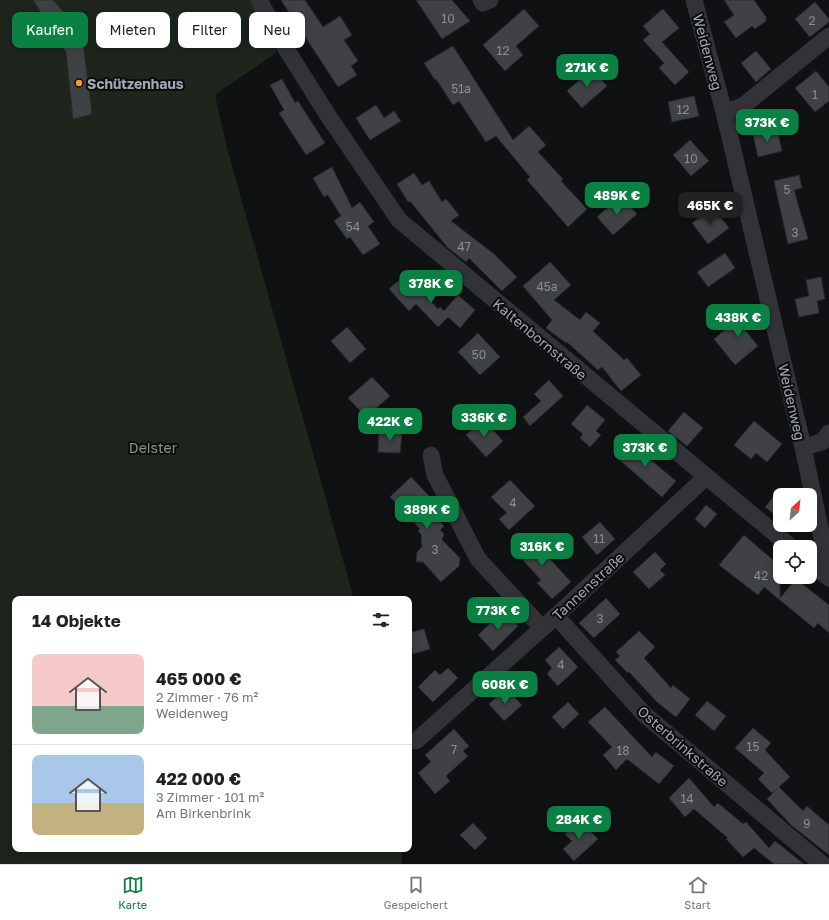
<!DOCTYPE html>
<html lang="de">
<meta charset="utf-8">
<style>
:root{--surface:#fff;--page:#f6f6f6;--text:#222;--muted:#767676;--line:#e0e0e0;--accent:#0b8043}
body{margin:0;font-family:"Golos Text",sans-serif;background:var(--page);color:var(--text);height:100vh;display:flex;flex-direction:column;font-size:15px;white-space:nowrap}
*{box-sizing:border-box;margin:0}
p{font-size:13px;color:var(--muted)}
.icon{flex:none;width:22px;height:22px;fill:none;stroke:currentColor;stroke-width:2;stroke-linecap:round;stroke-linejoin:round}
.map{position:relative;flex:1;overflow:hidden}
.drawer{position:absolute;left:12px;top:596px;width:400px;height:256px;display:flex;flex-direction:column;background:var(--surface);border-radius:8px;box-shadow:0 2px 10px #0003}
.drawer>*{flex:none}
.top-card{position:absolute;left:12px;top:12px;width:400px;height:36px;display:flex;gap:8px}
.needle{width:26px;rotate:27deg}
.tools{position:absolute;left:773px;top:488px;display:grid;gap:8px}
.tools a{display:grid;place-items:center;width:44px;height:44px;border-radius:8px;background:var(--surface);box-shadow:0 2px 10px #0003;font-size:20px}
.price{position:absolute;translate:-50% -34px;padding:0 9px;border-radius:8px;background:var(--accent);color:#fff;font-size:13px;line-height:26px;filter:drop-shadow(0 1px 2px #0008)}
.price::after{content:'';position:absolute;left:50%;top:24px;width:12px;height:9px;margin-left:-6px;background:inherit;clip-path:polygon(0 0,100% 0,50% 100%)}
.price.active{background:#222;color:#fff}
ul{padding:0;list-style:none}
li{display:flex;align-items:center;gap:12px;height:100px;padding:0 20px}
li+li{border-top:1px solid var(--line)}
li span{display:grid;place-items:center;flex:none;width:112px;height:80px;border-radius:8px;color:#555}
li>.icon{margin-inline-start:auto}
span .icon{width:48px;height:48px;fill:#fffc;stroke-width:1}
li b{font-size:17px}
h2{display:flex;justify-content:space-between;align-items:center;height:48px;padding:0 20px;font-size:17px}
.chip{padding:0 14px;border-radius:8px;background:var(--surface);box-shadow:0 2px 10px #0003;font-size:14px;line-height:36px}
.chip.active{background:var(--accent);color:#fff}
.dock{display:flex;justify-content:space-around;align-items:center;height:56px;border-top:1px solid var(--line);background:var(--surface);font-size:11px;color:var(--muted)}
.dock a{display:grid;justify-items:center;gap:2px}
.dock .active{color:var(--accent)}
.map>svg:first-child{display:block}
.green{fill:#1d251d}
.building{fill:#3f4145;stroke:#2a2b2e}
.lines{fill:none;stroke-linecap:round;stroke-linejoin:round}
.minor{stroke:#313337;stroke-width:17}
.poi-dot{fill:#f39c27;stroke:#0c0c0d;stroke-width:1.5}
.labels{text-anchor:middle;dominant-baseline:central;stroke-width:4;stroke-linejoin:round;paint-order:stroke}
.number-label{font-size:12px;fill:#888e98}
.street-label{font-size:14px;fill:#a1a8b3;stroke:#0c0c0d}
.poi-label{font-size:14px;font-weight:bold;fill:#a1a8b3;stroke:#0c0c0d;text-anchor:start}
.park-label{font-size:14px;fill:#799f78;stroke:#0c0c0d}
</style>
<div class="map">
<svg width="829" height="864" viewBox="0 0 829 864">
<rect width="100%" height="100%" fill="#101112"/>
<path class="green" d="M0 0H253L277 52 215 95 228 152 354 599H15V849H402V864H0Z"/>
<g class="building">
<path d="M33 0H53L82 34 92 114 73 119 66 52 46 27 49 25Z"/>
<path d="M281 0H305L323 27 340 16 352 35 344 40 358 61 351 66 357 75 338 87Z"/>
<path d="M416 0H452L470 21 442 39Z"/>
<path d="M724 0H754L766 17V21L755 29 752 26 736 38 724 22 734 15Z"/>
<path d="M815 2 829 19V22L810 37 795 19Z"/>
<path d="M524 9 539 26 516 46 523 55 505 71 483 45Z"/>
<path d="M663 9 679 28 662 42 689 72 675 85 659 68 664 63 643 40 650 34 643 26Z"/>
<path d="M453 46 513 140 529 126 546 145 538 152 563 179 561 181 587 209 568 227 527 180 530 177 496 136 486 142 459 101 453 105 436 79 435 80 424 63Z"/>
<path d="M756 51 771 69 756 82 741 63Z"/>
<path d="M592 69 607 86 582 108 567 91Z"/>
<path d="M816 71 829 87V101L815 112 795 88Z"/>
<path d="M282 79 295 103 298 101 325 143 306 155 279 113 284 110 270 85Z"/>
<path d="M694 96 699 116 672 122 668 102Z"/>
<path d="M376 105 384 118 394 111 401 121 370 140 356 118Z"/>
<path d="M777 129 782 151 758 157 753 134Z"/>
<path d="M690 140 709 161 691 176 673 155Z"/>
<path d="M332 167 352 208 360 202 374 222 368 226 380 244 363 255 350 237 347 239 334 221 341 216 328 195 324 197 313 178Z"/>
<path d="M414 173 422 185 429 181 442 202 446 199 459 215 451 221 494 254 517 277 502 291 469 258 466 262 448 248 410 201 408 202 397 184Z"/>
<path d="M799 175 802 188 794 190 808 239 788 244 774 181Z"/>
<path d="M621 196 637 214 613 235 597 217Z"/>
<path d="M713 207 729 228 708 244 692 223Z"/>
<path d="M725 253 735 268 708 287 697 272Z"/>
<path d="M550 262 571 285 554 300 580 320 586 312 600 323 593 331 624 360 627 358 641 375 621 391 602 367 598 370 567 342 566 343 546 328 552 320 523 286Z"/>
<path d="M406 274 438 309 440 307 444 311 458 295 475 310 460 328 448 317 438 327 416 304 409 311 389 289Z"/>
<path d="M821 277 825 299 817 301 819 313 799 317 795 299 809 296 806 280Z"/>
<path d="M751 308 759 318 745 330 758 346 735 365 714 339Z"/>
<path d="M347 327 366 349 350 363 331 341Z"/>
<path d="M478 333 500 357 480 375 458 352Z"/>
<path d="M372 377 390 396 366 417 348 398Z"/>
<path d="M549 380 563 396 530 426 523 417 541 401 534 394Z"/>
<path d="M587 405 605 420 596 431 601 435 590 447 580 438 583 434 571 424Z"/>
<path d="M684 412 703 428 687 446 668 431Z"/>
<path d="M483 419 503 441 486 457 466 435Z"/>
<path d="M754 421 782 444 767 462 756 453 751 459 734 445Z"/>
<path d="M379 431 402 433 400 453 378 452Z"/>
<path d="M627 440 676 481 662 497 614 455Z"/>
<path d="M411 477 431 498 423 505 444 526 440 530 444 534 442 540 460 558 459 566 441 582 423 562H416L417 552 422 547 421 534 418 531 420 529 390 497Z"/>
<path d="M510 480 535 506 509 530 499 519 507 513 491 497Z"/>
<path d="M780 489V519L765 507Z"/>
<path d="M706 505 717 514 705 528 695 519Z"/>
<path d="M600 522 615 539 597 555 582 537Z"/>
<path d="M527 534 571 582 552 599 537 583 541 580 512 548Z"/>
<path d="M744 535 780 566V598L796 579 829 605V633L818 623 814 628 764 587 758 595 719 565Z"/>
<path d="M655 552 666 564 660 570 665 575 649 589 633 572Z"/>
<path d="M606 598 620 614 594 638 579 623Z"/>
<path d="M503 611 518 626 493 651 478 635Z"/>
<path d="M424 629 430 649 413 654 409 633Z"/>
<path d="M639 631 655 647 644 658 671 688 673 685 690 699 676 717 658 703 629 672 628 673 615 660 620 656 616 652Z"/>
<path d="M559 647 578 667 558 686 547 674 552 668 545 660Z"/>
<path d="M448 668 458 678 433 702 418 687 435 670 440 675Z"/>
<path d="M506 688 522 705 504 721 489 704Z"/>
<path d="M707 701 726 716 714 731 695 715Z"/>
<path d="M568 702 579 714 563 729 552 717Z"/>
<path d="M605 707 652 757 656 752 674 766 659 784 627 759 616 770 603 755 612 747 588 722Z"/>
<path d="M753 728 771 743 765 750 790 777 779 787 803 811 807 806 829 825V855L791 825 767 799 777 789 772 793 758 779 764 773 735 748Z"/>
<path d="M454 729 469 746 463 751 468 756 446 776 450 781 435 794 418 773 431 762 425 755Z"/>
<path d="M689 778 714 807 718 803 743 824 746 822 769 848 775 841 804 864H774L754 848 743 857 726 839 728 838 694 809 685 817 669 798Z"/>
<path d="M580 820 598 839 574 861 563 849 572 841 565 834Z"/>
<path d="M473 823 487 838 475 850 460 835Z"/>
</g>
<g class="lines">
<g class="minor">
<path d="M259 0 285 47 327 114 399 220 791 547"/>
<path d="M481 0 483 3 490 0"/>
<path d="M694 0 724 112 803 447 826 557 817 568"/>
<path d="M724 112 743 106 829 36"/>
<path d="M803 447 822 442 829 433"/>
<path d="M431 455 435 475 478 559 542 628"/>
<path d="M810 563 829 578"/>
<path d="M556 616 644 714 822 864"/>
<path d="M416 741 556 616 706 477"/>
</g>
</g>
<circle class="poi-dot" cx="79" cy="83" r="4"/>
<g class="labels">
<g class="number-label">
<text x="448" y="18">10</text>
<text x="812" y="20">2</text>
<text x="503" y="50">12</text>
<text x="461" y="88">51a</text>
<text x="815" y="94">1</text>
<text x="683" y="109">12</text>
<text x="691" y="158">10</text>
<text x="787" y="189">5</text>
<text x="353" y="226">54</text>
<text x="795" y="232">3</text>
<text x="464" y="246">47</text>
<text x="547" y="286">45a</text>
<text x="479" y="354">50</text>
<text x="513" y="502">4</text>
<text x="599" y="538">11</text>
<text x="435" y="549">3</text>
<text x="761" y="575">42</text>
<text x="600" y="618">3</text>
<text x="561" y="664">4</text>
<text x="753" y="746">15</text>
<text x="454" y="749">7</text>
<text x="623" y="750">18</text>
<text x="687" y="798">14</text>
<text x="807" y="823">9</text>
</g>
<g class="street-label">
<text transform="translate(708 52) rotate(75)">Weidenweg</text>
<text transform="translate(540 339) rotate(40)">Kaltenbornstraße</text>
<text transform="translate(792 402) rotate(77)">Weidenweg</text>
<text transform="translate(588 586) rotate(-43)">Tannenstraße</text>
<text transform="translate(683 746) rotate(41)">Osterbrinkstraße</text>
</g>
<g class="poi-label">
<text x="87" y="83">Schützenhaus</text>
</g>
<g class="park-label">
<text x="153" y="447">Deister</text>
</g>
</g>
</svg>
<div class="tools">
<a><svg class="needle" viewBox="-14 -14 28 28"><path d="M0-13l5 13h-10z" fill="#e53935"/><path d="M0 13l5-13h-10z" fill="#767676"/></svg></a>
<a><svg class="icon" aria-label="locate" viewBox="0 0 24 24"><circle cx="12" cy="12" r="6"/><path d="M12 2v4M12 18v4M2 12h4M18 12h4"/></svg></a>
</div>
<b class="price" style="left:587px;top:88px">271K €</b>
<b class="price" style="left:767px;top:143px">373K €</b>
<b class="price" style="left:617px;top:216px">489K €</b>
<b class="price active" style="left:710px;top:226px">465K €</b>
<b class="price" style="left:431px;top:304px">378K €</b>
<b class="price" style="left:738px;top:338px">438K €</b>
<b class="price" style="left:484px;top:438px">336K €</b>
<b class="price" style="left:390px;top:442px">422K €</b>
<b class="price" style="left:645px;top:468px">373K €</b>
<b class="price" style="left:427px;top:530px">389K €</b>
<b class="price" style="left:542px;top:567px">316K €</b>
<b class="price" style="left:498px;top:631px">773K €</b>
<b class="price" style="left:505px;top:705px">608K €</b>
<b class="price" style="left:579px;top:840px">284K €</b>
<div class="top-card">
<a class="chip active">Kaufen</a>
<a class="chip">Mieten</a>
<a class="chip">Filter</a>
<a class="chip">Neu</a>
</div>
<section class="drawer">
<h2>14 Objekte<svg class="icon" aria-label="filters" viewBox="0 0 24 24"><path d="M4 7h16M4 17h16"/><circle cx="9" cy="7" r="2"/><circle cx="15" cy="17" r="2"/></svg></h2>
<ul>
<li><span style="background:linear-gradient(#f6c9c9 65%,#7fa58c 0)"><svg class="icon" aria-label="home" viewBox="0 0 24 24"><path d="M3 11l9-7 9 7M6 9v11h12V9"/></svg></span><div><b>465 000 €</b><p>2 Zimmer · 76 m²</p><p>Weidenweg</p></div></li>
<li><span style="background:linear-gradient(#a9c7e8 60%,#c2b280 0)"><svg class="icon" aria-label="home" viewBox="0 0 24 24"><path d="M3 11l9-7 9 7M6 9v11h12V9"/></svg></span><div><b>422 000 €</b><p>3 Zimmer · 101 m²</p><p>Am Birkenbrink</p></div></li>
</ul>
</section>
</div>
<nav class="dock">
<a class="active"><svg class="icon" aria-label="map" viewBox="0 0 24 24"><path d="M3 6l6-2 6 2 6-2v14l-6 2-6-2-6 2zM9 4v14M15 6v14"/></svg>Karte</a>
<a><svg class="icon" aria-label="saved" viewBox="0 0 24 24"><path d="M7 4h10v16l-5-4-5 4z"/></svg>Gespeichert</a>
<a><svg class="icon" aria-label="home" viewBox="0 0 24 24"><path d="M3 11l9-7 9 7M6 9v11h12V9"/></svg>Start</a>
</nav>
